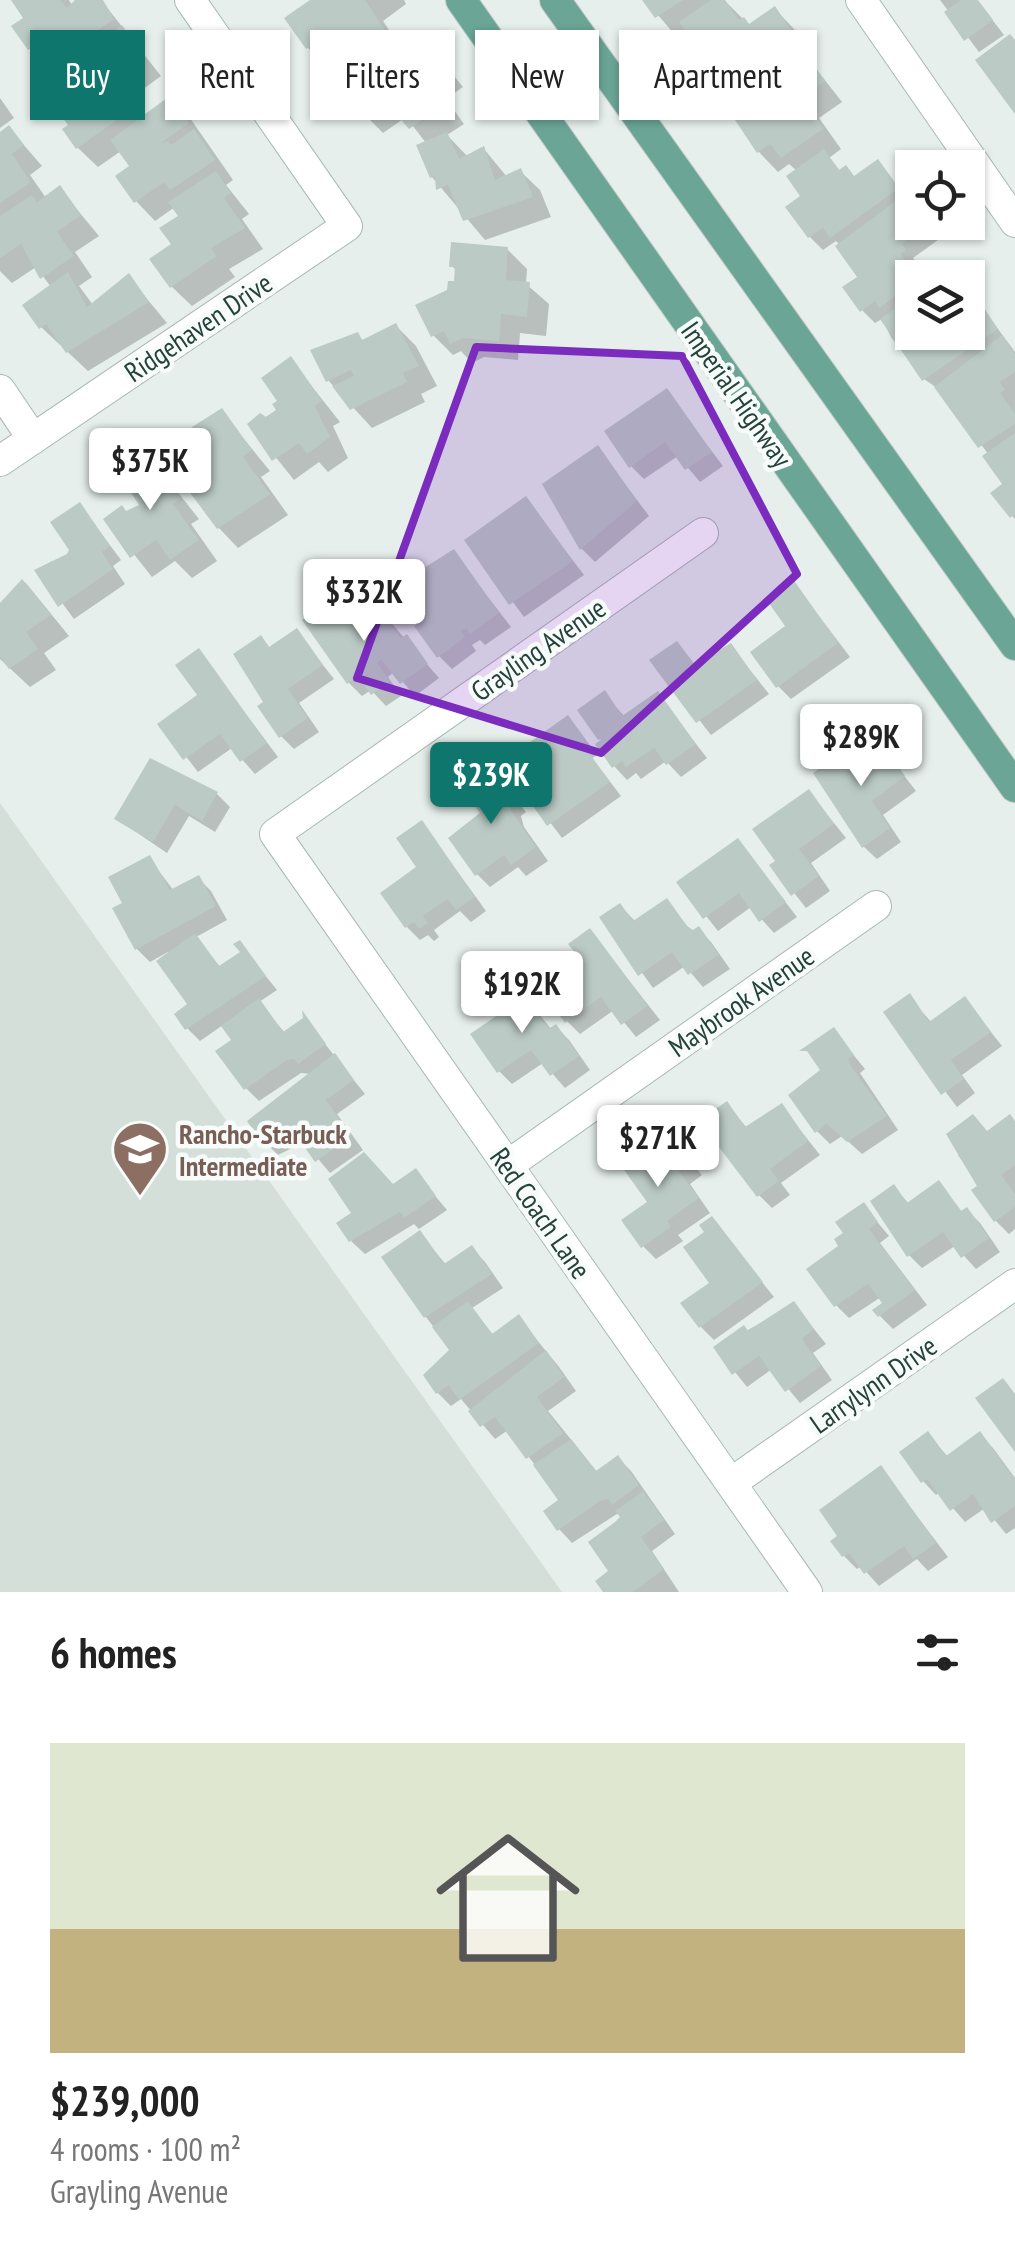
<!DOCTYPE html>
<meta charset="utf-8">
<style>
:root{--surface:#fff;--page:#f6f6f6;--text:#222;--muted:#767676;--accent:#0f766e}
body{margin:0;font-family:"PT Sans Narrow",sans-serif;background:var(--page);color:var(--text);height:100vh;display:flex;flex-direction:column;font-size:38px;white-space:nowrap}
*{box-sizing:border-box;margin:0}
p{font-size:32px;color:var(--muted)}
.icon{flex:none;width:55px;height:55px;fill:none;stroke:currentColor;stroke-width:2;stroke-linecap:round;stroke-linejoin:round}
.map{position:relative;height:1592px;overflow:hidden}
.panel{display:flex;flex-direction:column;background:var(--surface);flex:1}
.panel>*{flex:none}
.banner{position:absolute;left:30px;top:30px;width:955px;height:90px;display:flex;gap:20px}
.fabs{position:absolute;left:895px;top:150px;display:grid;gap:20px}
.fabs a{display:grid;place-items:center;width:90px;height:90px;border-radius:0px;background:var(--surface);box-shadow:0 2px 8px #0004;font-size:50px}
.price{position:absolute;translate:-50% -85px;padding:0 22px;border-radius:10px;background:#fff;color:#222;font-size:32px;line-height:65px;filter:drop-shadow(0 2px 5px #0008)}
.price::after{content:'';position:absolute;left:50%;top:60px;width:30px;height:22px;margin-left:-15px;background:inherit;clip-path:polygon(0 0,100% 0,50% 100%)}
.price.selected{background:var(--accent);color:#fff}
ul{padding:0;list-style:none}
li{display:grid;align-content:center;gap:20px;height:530px;padding:0 50px}
li span{display:grid;place-items:center;height:310px;border-radius:0px;color:#555}
li>.icon{margin-inline-start:auto}
span .icon{width:180px;height:180px;fill:#fffc;stroke-width:1}
li b{font-size:42px}
h2{display:flex;justify-content:space-between;align-items:center;height:120px;padding:0 50px;font-size:42px}
.chip{padding:0 35px;border-radius:0px;background:var(--surface);box-shadow:0 2px 8px #0004;font-size:35px;line-height:90px}
.chip.selected{background:var(--accent);color:#fff}
.map>svg:first-child{display:block}
.built{fill:#d4dfda}
.shadow{fill:#0003}
.building{fill:#bbcac4}
.lines{fill:none;stroke-linecap:round;stroke-linejoin:round}
.minor-casing{stroke:#a8b8b2;stroke-width:32}
.major-casing{stroke:#c2cac8;stroke-width:32}
.minor{stroke:#fff;stroke-width:30}
.major{stroke:#6aa596;stroke-width:30}
.marked{fill:#7b2cbf;fill-opacity:0.2;stroke:#7b2cbf;stroke-width:8;stroke-linejoin:round}
.labels{text-anchor:middle;dominant-baseline:central;stroke-width:9;stroke-linejoin:round;paint-order:stroke}
.street-label{font-size:28px;fill:#24423a;stroke:#f7fbf9}
.education-label{font-size:28px;font-weight:bold;fill:#785e54;stroke:#f7fbf9;text-anchor:start}
</style>
<div class="map">
<svg width="1015" height="1592" viewBox="0 0 1015 1592">
<rect width="100%" height="100%" fill="#e6efeb"/>
<path class="built" d="M0 803 562 1592H0Z"/>
<g class="shadow">
<path d="M14 0H69L73 7 83 0H101L161 76 131 98 145 117 170 98 190 118 233 180 226 185 249 214 242 219 263 249 229 269 235 277 192 306 172 287 181 216 175 207 155 221 136 201 132 166 121 151 98 167 78 148 65 130 71 126 72 101 90 65 86 61 70 72 59 62 50 68 30 48 27 19Z"/>
<path d="M315 0H404L406 4 383 21 405 54 424 39 463 87 446 99 464 124 447 135 468 157 484 149 507 177 520 171 540 190 551 217 485 240 432 177 426 143 406 117 383 133 363 113 364 70 349 53 327 67 308 48Z"/>
<path d="M645 0H724L750 26 775 9 794 29 814 58 810 61 842 102 819 118 841 149 829 158 841 172 855 178 878 162 910 202 912 222H925L938 240 913 258 918 264 912 268 919 278H912V332H968V309L978 302 1015 352V519L994 493 1006 485 989 455 940 390 924 379 891 337 882 319 875 323 862 310 861 278 840 245 836 241 823 250 810 237 797 171 789 164 778 172 759 152 738 98 687 29 676 36Z"/>
<path d="M940 0H977L1004 35 979 52Z"/>
<path d="M0 98 14 118 0 128Z"/>
<path d="M9 128 42 166 30 175 46 198 60 189 99 236 75 252 92 277 79 286 93 305 128 276 167 323 88 371 41 327 51 287 36 267 12 283 0 271V135Z"/>
<path d="M507 249 527 269 526 284 549 304 546 336 520 333 518 360 484 357 472 363 461 351 453 355 433 335 456 284 457 271 452 266Z"/>
<path d="M396 326 416 346 437 386 421 394 425 402 372 428 328 380 357 335 364 341Z"/>
<path d="M291 360 340 422 333 426 348 458 328 472 319 462 294 480 250 425 279 410Z"/>
<path d="M666 391 723 466 700 482 678 456 644 479 631 466Z"/>
<path d="M221 411 270 471 261 477 288 515 238 548 219 528 204 465 215 458Z"/>
<path d="M598 448 649 516 595 562 582 549 545 485Z"/>
<path d="M149 456 199 519 191 524 217 561 192 578 175 561 152 577 106 519 143 506Z"/>
<path d="M526 499 584 575 524 617 467 540Z"/>
<path d="M80 505 121 560 113 566 125 584 74 619 38 570 52 561 55 565 73 550Z"/>
<path d="M454 553 511 627 485 645 480 640 472 645 476 651 452 669 439 656 424 622Z"/>
<path d="M25 582 69 636 44 653 56 670 30 687 0 659V603L14 596 13 589Z"/>
<path d="M793 582 850 657 791 699 778 686Z"/>
<path d="M367 595 439 678 415 696 394 672 388 677 401 696 386 706 371 690 362 696 349 683 305 621 329 604 344 619Z"/>
<path d="M297 632 334 679 299 703 319 732 294 749 281 736 266 702 260 638 271 649Z"/>
<path d="M677 644 697 667 731 646 769 694 711 735 653 661Z"/>
<path d="M199 652 278 757 255 774 232 748 198 772 161 724 200 695Z"/>
<path d="M604 694 625 717 657 694 707 758 681 777 666 761 641 779 636 773 627 780 614 766 600 738Z"/>
<path d="M568 718 598 755 592 758 621 796 562 838 505 763Z"/>
<path d="M878 742 916 791 883 815 901 842 877 859 863 846 846 764Z"/>
<path d="M494 773 526 812 521 816 524 827 548 861 526 876 518 867 490 887 477 874 483 813Z"/>
<path d="M809 792 846 838 811 863 830 891 806 908 773 866Z"/>
<path d="M217 794 230 807 215 832 189 816 167 853 117 819Z"/>
<path d="M422 823 486 911 471 922 460 911 434 930 439 937 434 941 428 935 420 940 407 927 420 867Z"/>
<path d="M738 841 797 917 774 933 751 907 718 931 680 883Z"/>
<path d="M149 858 174 891 198 878 211 891 227 920 196 937 221 968 243 953 239 943 277 990 259 1002 285 1033 305 1019 365 1094 337 1114 363 1150 330 1173 304 1142 278 1155 265 1142 312 1074 301 1073 259 1101 246 1088 234 1040 223 1025 200 1041 187 1028 191 1005 168 952 150 962 137 949 126 904Z"/>
<path d="M666 901 693 933 698 929 711 942 730 969 703 987 685 966 653 988 603 918 620 906 636 922Z"/>
<path d="M590 931 660 1020 636 1037 614 1010 580 1034 567 1021Z"/>
<path d="M515 985 552 1030 556 1027 569 1040 590 1070 565 1088 543 1063 512 1084 499 1071Z"/>
<path d="M909 997 932 1023 965 999 1002 1046 962 1075 975 1093 957 1107 886 1013Z"/>
<path d="M833 1030 865 1069 860 1073 898 1130 862 1154 842 1136 830 1144 817 1131Z"/>
<path d="M727 1104 747 1128 782 1107 820 1155 781 1183 790 1195 772 1208 759 1195Z"/>
<path d="M1015 1123V1229L1009 1234 996 1221 980 1186 958 1155 989 1133Z"/>
<path d="M672 1139 702 1175 690 1184 710 1213 678 1235 683 1241 656 1259 643 1246 650 1202Z"/>
<path d="M415 1172 447 1210 419 1229 414 1224 365 1254 351 1241 394 1187Z"/>
<path d="M939 1184 963 1213 967 1210 980 1223 1000 1252 976 1269 955 1246 922 1268 909 1255 894 1187 909 1204Z"/>
<path d="M864 1206 889 1236 880 1243 927 1305 893 1329 880 1316 885 1303 881 1297 849 1318 836 1305 842 1246Z"/>
<path d="M712 1219 774 1297 714 1340 701 1327 712 1284 708 1232Z"/>
<path d="M420 1233 447 1266 472 1248 485 1262 503 1288 472 1308 494 1336 519 1318 559 1367 576 1391 548 1411 598 1473 618 1458 631 1471 675 1534 652 1551 679 1592H606L623 1517 620 1512 572 1543 559 1529 562 1500 508 1430 495 1439 461 1399 451 1406 438 1393 426 1376 452 1351 426 1317Z"/>
<path d="M794 1304 826 1344 813 1353 832 1380 800 1403 772 1369 747 1387 716 1348Z"/>
<path d="M928 1434 948 1457 980 1435 993 1448 1015 1478V1528L1006 1534 985 1508 965 1522 939 1492 936 1495 923 1481Z"/>
<path d="M881 1469 948 1557 928 1571 917 1559 879 1586 861 1566 857 1569 844 1556Z"/>
</g>
<g class="building">
<path d="M11 0H60L67 8 75 0H103L114 19 71 49 66 42 48 54 40 42 28 50 11 26 23 18Z"/>
<path d="M310 0H365L390 38 353 63 331 32 306 49 284 18Z"/>
<path d="M642 0H683L655 18Z"/>
<path d="M711 0H725L739 20 744 17 749 24 775 6 796 38 724 87 679 22Z"/>
<path d="M961 0H978L993 20 964 41 944 12Z"/>
<path d="M122 25 143 55 113 77 135 107 76 149 62 129 68 125 56 109 69 100 58 85 100 55 93 46Z"/>
<path d="M1010 34 1015 40V114L975 60Z"/>
<path d="M424 36 445 66 428 78 446 103 409 129 397 115 400 109 394 99 388 104 384 99 361 115 340 84 385 52 390 59 396 58Z"/>
<path d="M803 50 825 81 802 98 823 129 781 158 770 144 757 153 725 105 737 96 732 90 745 81 749 88Z"/>
<path d="M171 95 189 123 161 143 168 141 171 145 194 129 215 160 170 190 165 183 160 185 134 203 115 176 129 166 110 140Z"/>
<path d="M9 125 24 145 12 154 31 182 0 203V132Z"/>
<path d="M447 132 459 159 484 146 495 180 521 168 533 197 463 221 448 185 436 190 435 176 430 178 416 145Z"/>
<path d="M824 149 839 170 846 165 854 176 878 159 899 188 830 238 823 228 808 238 785 207 800 196 786 176Z"/>
<path d="M216 171 231 193 224 198 245 228 211 248 217 256 170 288 149 259 171 244 159 228 178 216 168 202Z"/>
<path d="M60 185 81 215 57 232 74 256 40 279 21 244 0 258V216L32 195 37 202Z"/>
<path d="M904 195 912 207V222L926 226 902 244 906 250 901 254 918 278 880 308 875 301 860 312 842 287 857 277 835 246Z"/>
<path d="M451 242 508 247 506 280 530 282 527 317 501 314 499 341 463 338 450 344 444 331 431 337 415 305 447 290 448 281H454L455 267H449Z"/>
<path d="M68 272 87 307 129 273 149 302 66 353 46 324 39 329 22 305Z"/>
<path d="M912 297V332H968V306L978 299 998 329 922 381 880 319Z"/>
<path d="M396 323 419 366 403 373 407 382 350 410 332 386 354 376 351 370 326 382 310 350 358 332 362 340Z"/>
<path d="M1002 335 1015 354V372L1000 382 1005 390 1000 393 1015 414V424L978 448 934 387Z"/>
<path d="M291 356 322 401 315 406 330 437 307 454 299 443 272 461 247 424 260 413 266 417 276 410 272 404 277 401 261 378Z"/>
<path d="M667 388 712 452 685 470 665 442 629 468 604 431Z"/>
<path d="M222 408 252 450 243 457 270 494 217 529 177 475 200 458 203 463 211 457 192 427Z"/>
<path d="M1015 433V514L1010 518 990 493 1002 484 982 456Z"/>
<path d="M598 445 637 501 580 550 542 484Z"/>
<path d="M149 453 181 498 173 504 199 540 170 560 156 540 130 558 103 519 122 505 126 511 139 505 119 474Z"/>
<path d="M526 496 573 561 509 605 464 540Z"/>
<path d="M80 502 110 546 102 552 113 569 58 607 34 570 67 554 69 550 50 522Z"/>
<path d="M454 549 499 613 470 634 466 628 461 631 465 637 437 658 414 626 420 622 398 595 397 585Z"/>
<path d="M22 579 51 615 26 632 38 649 9 669 0 657V603Z"/>
<path d="M793 579 838 643 776 688 750 652 785 626 766 599Z"/>
<path d="M367 592 401 638 407 634 428 664 400 684 381 659 377 663 390 681 371 695 358 676 347 684 302 620 329 600 342 618 348 613 345 608Z"/>
<path d="M297 628 323 665 288 689 308 718 279 738 257 706 263 702 233 654 261 635 269 647Z"/>
<path d="M677 641 695 665 731 643 757 680 696 723 649 660Z"/>
<path d="M199 648 267 743 240 762 220 734 183 760 157 724 197 695 175 665Z"/>
<path d="M605 690 622 716 658 691 696 744 666 765 654 748 626 767 622 761 612 768 595 744 605 737 598 740 577 710Z"/>
<path d="M568 715 586 740 577 747 584 746 610 782 547 826 502 762Z"/>
<path d="M878 738 905 776 872 801 890 828 862 848 813 773 840 754 845 762Z"/>
<path d="M150 758 218 792 202 821 175 805 153 842 114 819Z"/>
<path d="M494 770 515 798 509 802 511 811 536 847 511 865 504 855 475 876 448 838 480 813 467 795 462 798 460 795Z"/>
<path d="M809 789 834 824 799 849 819 876 791 896 769 865 775 861 752 829Z"/>
<path d="M422 820 475 897 456 910 447 899 423 916 428 923 419 929 414 922 405 928 380 893 416 867 396 838Z"/>
<path d="M738 838 786 902 759 922 739 893 703 919 676 882Z"/>
<path d="M150 855 170 890 199 875 216 906 135 950 112 908 122 903 108 877Z"/>
<path d="M667 898 687 926 693 930 699 926 719 955 688 975 672 952 638 976 599 917 620 903 633 921Z"/>
<path d="M590 928 648 1006 621 1025 601 997 565 1023 539 986 579 958 568 944Z"/>
<path d="M195 933 219 966 240 952 233 944 240 940 266 976 185 1030 174 1014 187 1004 156 961Z"/>
<path d="M515 982 544 1023 550 1028 556 1024 579 1056 550 1076 531 1050 497 1073 470 1034 505 1010 496 996Z"/>
<path d="M910 993 929 1022 965 996 991 1032 951 1060 964 1079 941 1095 883 1012Z"/>
<path d="M259 998 283 1032 303 1018 302 1010 326 1044 298 1064 294 1059 287 1060 244 1090 215 1051 231 1040 221 1026Z"/>
<path d="M834 1027 854 1055 848 1059 851 1066 887 1116 847 1142 827 1124 815 1133 788 1095 820 1070 807 1051H799Z"/>
<path d="M335 1053 354 1080 326 1100 352 1136 315 1162 292 1129 263 1144 247 1121Z"/>
<path d="M727 1101 745 1127 782 1103 808 1141 770 1169 779 1181 757 1197 699 1121Z"/>
<path d="M973 1114 987 1131 1010 1114 1015 1121V1165L1001 1175 1015 1194V1207L994 1222 971 1190 977 1186 946 1134Z"/>
<path d="M673 1136 690 1161 678 1170 699 1198 667 1221 671 1227 641 1248 621 1220 647 1202 622 1167Z"/>
<path d="M364 1152 393 1184 416 1168 436 1196 404 1218 400 1212 349 1242 336 1223 351 1213 328 1179Z"/>
<path d="M939 1180 961 1211 967 1207 989 1238 961 1258 943 1232 907 1257 870 1201 894 1184 907 1203Z"/>
<path d="M864 1202 878 1222 869 1229 915 1290 878 1317 872 1310 882 1303 868 1284 834 1307 806 1269 838 1246 834 1239 843 1233 835 1222Z"/>
<path d="M712 1216 763 1282 699 1328 680 1303 709 1283 683 1247 704 1232 699 1225Z"/>
<path d="M420 1230 444 1264 472 1245 492 1274 424 1318 381 1257Z"/>
<path d="M468 1301 492 1334 519 1314 539 1343 459 1400 449 1385 436 1394 423 1375 449 1350 432 1327Z"/>
<path d="M794 1301 814 1329 802 1339 821 1366 785 1392 759 1356 732 1375 713 1347 744 1325 748 1331Z"/>
<path d="M546 1350 564 1377 537 1397 563 1433 526 1459 495 1417 480 1427 468 1411Z"/>
<path d="M1003 1378 1015 1394V1452L975 1398Z"/>
<path d="M928 1431 946 1456 980 1431 1015 1480V1506L991 1523 973 1494 950 1511 927 1479 921 1483 899 1452Z"/>
<path d="M571 1439 596 1471 618 1455 639 1485 612 1505 608 1499 600 1501 557 1531 543 1511 558 1500 533 1465Z"/>
<path d="M881 1465 936 1543 913 1559 904 1546 864 1574 849 1553 842 1557 830 1541 837 1536 819 1510Z"/>
<path d="M643 1491 664 1520 641 1537 664 1569 633 1592H603L595 1581 608 1571 588 1542 615 1522 620 1517 615 1511Z"/>
</g>
<g class="lines">
<g class="minor-casing">
<g id="minor">
<path d="M861 0 1015 222"/>
<path d="M0 390 33 439"/>
<path d="M0 461 347 226 190 0"/>
<path d="M703 533 275 834 807 1592"/>
<path d="M508 1165 876 906"/>
<path d="M731 1483 1015 1284"/>
</g>
</g>
<g class="major-casing">
<g id="major">
<path d="M461 0 1015 787"/>
<path d="M555 0 1015 645"/>
</g>
</g>
<use href="#minor" class="minor"/>
<use href="#major" class="major"/>
</g>
<path class="marked" d="M476 347 682 356 797 574 601 753 357 678Z"/>
<defs>
<g id="school-pin" transform="scale(2.875)"><path d="M0 17L-7.5 6A9.5 9.5 0 1 1 7.5 6Z" fill="#8d6e63" stroke="#f7fbf9"/><path d="M0-5L7-2L0 1L-7-2ZM-4 1L0 2.5L4 1V4Q0 6-4 4Z" fill="#fff"/></g>
</defs>
<g fill-rule="evenodd">
<use href="#school-pin" x="140" y="1149"/>
</g>
<g class="labels">
<g class="street-label">
<text transform="translate(198 327) rotate(-34)">Ridgehaven Drive</text>
<text transform="translate(737 394) rotate(55)">Imperial Highway</text>
<text transform="translate(538 649) rotate(-35)">Grayling Avenue</text>
<text transform="translate(741 1001) rotate(-35)">Maybrook Avenue</text>
<text transform="translate(541 1213) rotate(55)">Red Coach Lane</text>
<text transform="translate(873 1384) rotate(-35)">Larrylynn Drive</text>
</g>
<g class="education-label">
<text x="179" y="1133">Rancho-Starbuck<tspan x="179" dy="32">Intermediate</tspan></text>
</g>
</g>
</svg>
<div class="fabs">
<a><svg class="icon" aria-label="locate" viewBox="0 0 24 24"><circle cx="12" cy="12" r="6"/><path d="M12 2v4M12 18v4M2 12h4M18 12h4"/></svg></a>
<a><svg class="icon" aria-label="layers" viewBox="0 0 24 24"><path d="M12 4l9 5-9 5-9-5zM3 14l9 5 9-5"/></svg></a>
</div>
<b class="price" style="left:150px;top:513px">$375K</b>
<b class="price" style="left:364px;top:644px">$332K</b>
<b class="price" style="left:861px;top:789px">$289K</b>
<b class="price selected" style="left:491px;top:827px">$239K</b>
<b class="price" style="left:522px;top:1036px">$192K</b>
<b class="price" style="left:658px;top:1190px">$271K</b>
<div class="banner">
<a class="chip selected">Buy</a>
<a class="chip">Rent</a>
<a class="chip">Filters</a>
<a class="chip">New</a>
<a class="chip">Apartment</a>
</div>
</div>
<section class="panel">
<h2>6 homes<svg class="icon" aria-label="filters" viewBox="0 0 24 24"><path d="M4 7h16M4 17h16"/><circle cx="9" cy="7" r="2"/><circle cx="15" cy="17" r="2"/></svg></h2>
<ul>
<li><span style="background:linear-gradient(#dfe7d0 60%,#c2b280 0)"><svg class="icon" aria-label="home" viewBox="0 0 24 24"><path d="M3 11l9-7 9 7M6 9v11h12V9"/></svg></span><div><b>$239,000</b><p>4 rooms · 100 m²</p><p>Grayling Avenue</p></div></li>
</ul>
</section>
